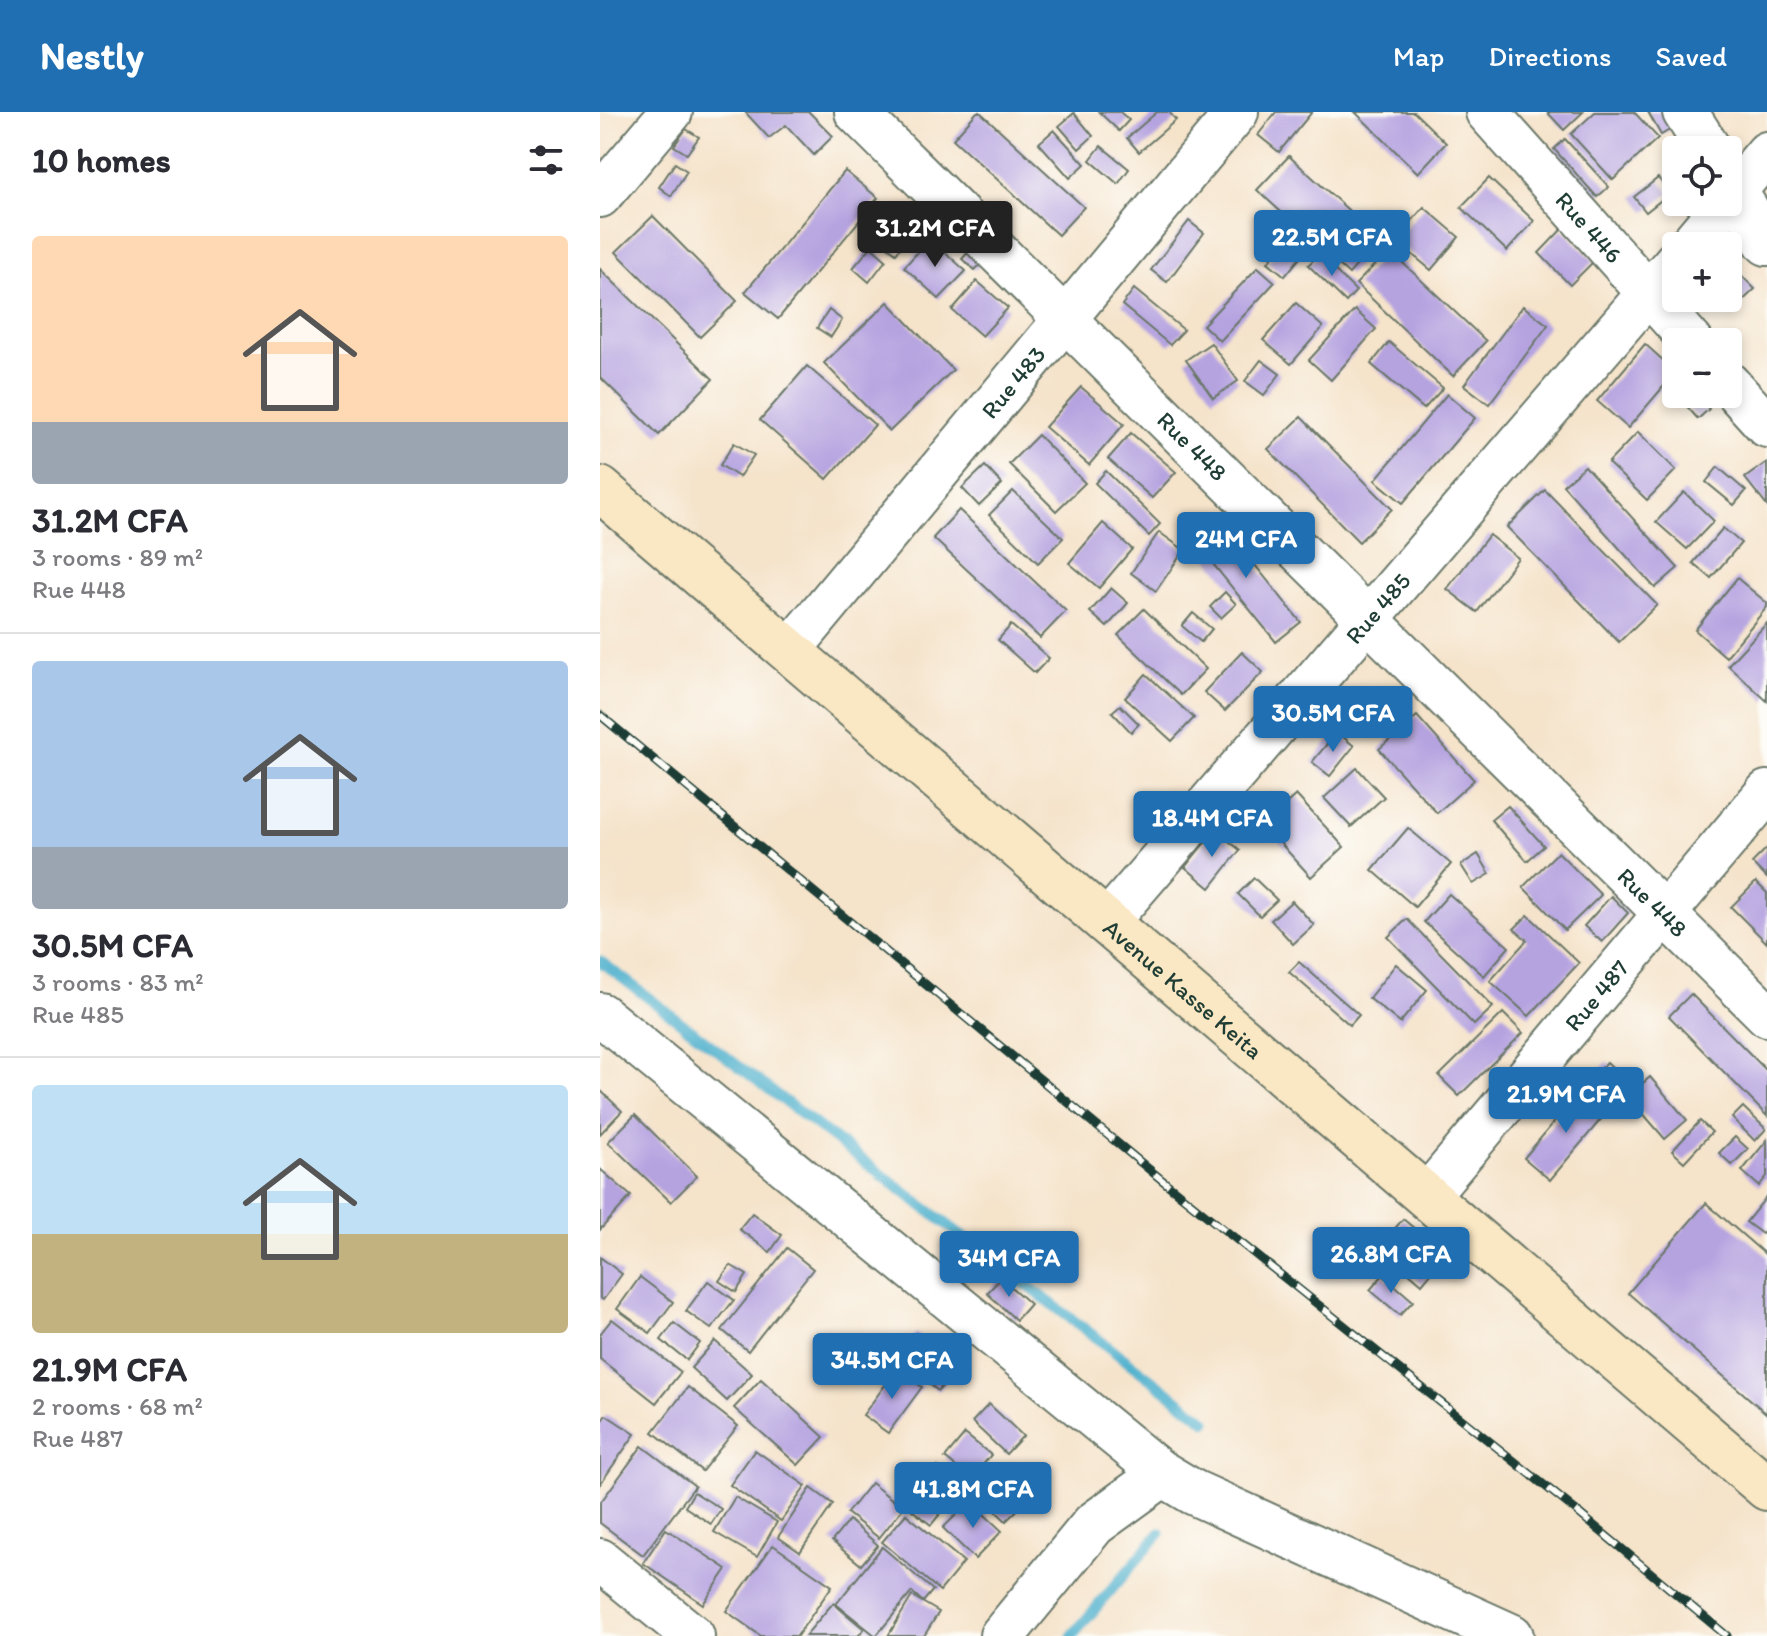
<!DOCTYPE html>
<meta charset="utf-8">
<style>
:root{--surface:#fff;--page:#f7f7f7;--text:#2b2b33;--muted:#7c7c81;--line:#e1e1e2;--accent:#1f6fb2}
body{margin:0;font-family:Itim,sans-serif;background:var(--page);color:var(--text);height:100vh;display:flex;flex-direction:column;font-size:30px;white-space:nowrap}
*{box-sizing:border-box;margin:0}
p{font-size:26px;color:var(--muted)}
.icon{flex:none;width:44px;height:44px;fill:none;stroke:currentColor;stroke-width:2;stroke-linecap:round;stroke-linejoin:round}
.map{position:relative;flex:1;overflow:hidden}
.side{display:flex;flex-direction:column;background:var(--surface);width:600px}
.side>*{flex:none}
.tools{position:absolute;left:1062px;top:24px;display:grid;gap:16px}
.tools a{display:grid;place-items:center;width:80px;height:80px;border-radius:8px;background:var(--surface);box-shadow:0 4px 12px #0003;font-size:40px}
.price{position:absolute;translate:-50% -68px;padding:0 18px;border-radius:8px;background:var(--accent);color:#fff;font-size:26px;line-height:52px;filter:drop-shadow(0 2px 4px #0008)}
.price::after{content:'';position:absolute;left:50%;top:48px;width:24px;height:18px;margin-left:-12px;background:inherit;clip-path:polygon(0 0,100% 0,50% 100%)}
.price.selected{background:#222;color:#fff}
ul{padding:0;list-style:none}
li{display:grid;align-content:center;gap:16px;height:424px;padding:0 32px}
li+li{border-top:2px solid var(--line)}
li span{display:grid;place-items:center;height:248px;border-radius:8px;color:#555}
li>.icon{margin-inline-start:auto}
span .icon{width:144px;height:144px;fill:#fffc;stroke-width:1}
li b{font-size:34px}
h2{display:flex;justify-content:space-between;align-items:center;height:96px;padding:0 32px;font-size:34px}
header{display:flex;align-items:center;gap:48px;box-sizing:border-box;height:112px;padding:0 40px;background:var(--accent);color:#fff}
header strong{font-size:38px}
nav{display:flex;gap:44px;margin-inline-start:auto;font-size:28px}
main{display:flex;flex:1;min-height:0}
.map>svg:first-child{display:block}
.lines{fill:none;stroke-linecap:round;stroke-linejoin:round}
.stream{stroke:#4fb1cd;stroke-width:11}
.building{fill:#b5a3e0}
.minor-casing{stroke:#6a7768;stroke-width:46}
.tertiary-casing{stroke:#6a7768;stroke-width:48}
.secondary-casing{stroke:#6a7768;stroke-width:48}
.minor{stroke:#fff;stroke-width:42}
.tertiary{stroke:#fff;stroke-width:44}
.secondary{stroke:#fae7c3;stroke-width:44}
.rail-casing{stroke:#1f3d34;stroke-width:9}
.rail{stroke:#fdfcf7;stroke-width:6;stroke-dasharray:18;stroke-linecap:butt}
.labels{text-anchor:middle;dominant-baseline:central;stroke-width:8;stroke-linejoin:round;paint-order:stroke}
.street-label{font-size:24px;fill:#1f3d34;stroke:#fdfcf7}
</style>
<header>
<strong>Nestly</strong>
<nav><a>Map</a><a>Directions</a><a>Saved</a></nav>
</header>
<main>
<section class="side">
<h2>10 homes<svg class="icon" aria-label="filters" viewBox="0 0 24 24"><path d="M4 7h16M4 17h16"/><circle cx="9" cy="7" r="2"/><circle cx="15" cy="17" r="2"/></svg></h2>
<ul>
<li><span style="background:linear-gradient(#ffd9b3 75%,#9aa5b1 0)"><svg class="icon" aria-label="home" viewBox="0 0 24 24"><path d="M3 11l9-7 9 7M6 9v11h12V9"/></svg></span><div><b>31.2M CFA</b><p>3 rooms · 89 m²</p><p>Rue 448</p></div></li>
<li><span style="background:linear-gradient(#a9c7e8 75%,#9aa5b1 0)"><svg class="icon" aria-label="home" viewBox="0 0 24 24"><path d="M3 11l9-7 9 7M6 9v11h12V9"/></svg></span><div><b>30.5M CFA</b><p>3 rooms · 83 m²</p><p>Rue 485</p></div></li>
<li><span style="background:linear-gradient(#bfe0f5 60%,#c2b280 0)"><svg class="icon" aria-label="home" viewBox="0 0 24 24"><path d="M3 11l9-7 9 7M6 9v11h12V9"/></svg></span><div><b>21.9M CFA</b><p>2 rooms · 68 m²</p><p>Rue 487</p></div></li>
</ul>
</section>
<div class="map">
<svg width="1167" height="1524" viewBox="0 0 1167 1524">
<rect width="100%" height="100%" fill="#fdfcf7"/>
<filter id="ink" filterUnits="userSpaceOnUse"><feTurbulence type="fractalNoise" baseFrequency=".0125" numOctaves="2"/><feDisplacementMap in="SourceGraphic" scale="16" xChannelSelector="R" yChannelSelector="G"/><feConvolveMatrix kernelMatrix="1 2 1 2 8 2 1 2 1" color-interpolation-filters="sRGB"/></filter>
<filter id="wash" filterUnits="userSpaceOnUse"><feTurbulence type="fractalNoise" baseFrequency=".006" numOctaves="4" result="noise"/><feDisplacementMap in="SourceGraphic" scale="32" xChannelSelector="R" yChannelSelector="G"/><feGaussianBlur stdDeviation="1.8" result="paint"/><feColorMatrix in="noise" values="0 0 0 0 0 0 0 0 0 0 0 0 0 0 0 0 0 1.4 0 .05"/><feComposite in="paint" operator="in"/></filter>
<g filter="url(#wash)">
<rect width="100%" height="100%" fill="#f5e3ca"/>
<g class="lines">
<g class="stream">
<path d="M0 849 606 1309"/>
<path d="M472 1524 560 1421"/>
</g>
</g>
<g id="blocks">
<g class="building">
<path d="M145 0H209L233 24 214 43 186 13 169 26Z"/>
<path d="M377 0H380L484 95 458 123 353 27Z"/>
<path d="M499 0H520L529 8 519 19Z"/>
<path d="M557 0H569L576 8 539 40 527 26Z"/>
<path d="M676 0H712L679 40 658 23Z"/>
<path d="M755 0H814L846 31 818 61Z"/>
<path d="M947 0H983L964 18Z"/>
<path d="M995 0H1034L1058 26 1013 68 971 22Z"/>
<path d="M1048 0H1070L1078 13 1061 23Z"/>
<path d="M474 1 493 24 479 37 459 14Z"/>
<path d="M86 17 99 25 87 42 74 34Z"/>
<path d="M454 18 485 52 470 66 439 31Z"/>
<path d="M965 27 1009 75 997 85 954 37Z"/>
<path d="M501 34 529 57 518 72 490 48Z"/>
<path d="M689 44 780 127 749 162 657 78Z"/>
<path d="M75 51 87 59 71 84 59 75Z"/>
<path d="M245 59 278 86 178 207 145 180Z"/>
<path d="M889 66 934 109 907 139 861 95Z"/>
<path d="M1058 66 1070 81 1046 100 1034 85Z"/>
<path d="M296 94 319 112 296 141 273 124Z"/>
<path d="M824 95 859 125 831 158 795 128Z"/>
<path d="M53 104 137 189 100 225 16 140Z"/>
<path d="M589 109 604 121 567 170 551 158Z"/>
<path d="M962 117 994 149 970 173 939 141Z"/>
<path d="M691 122 708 136 685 164 668 150Z"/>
<path d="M330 127 366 159 339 187 304 155Z"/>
<path d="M376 132 389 143 375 158 362 147Z"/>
<path d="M271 135 286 148 269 170 253 156Z"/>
<path d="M789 138 886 229 853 264 756 172Z"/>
<path d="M719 143 756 179 746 190 708 153Z"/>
<path d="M1128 150 1155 177 1136 195 1128 187Z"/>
<path d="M658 155 675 170 620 229 603 213Z"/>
<path d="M0 157 113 267 59 323 0 265Z"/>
<path d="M377 169 408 196 382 224 352 198Z"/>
<path d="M534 177 584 218 570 233 522 193Z"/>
<path d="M288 190 353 258 290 319 224 251Z"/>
<path d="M696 191 723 215 691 252 663 228Z"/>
<path d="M923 194 948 213 889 292 864 273Z"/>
<path d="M229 198 242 208 231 225 217 216Z"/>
<path d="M755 198 776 217 731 268 709 248Z"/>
<path d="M789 230 843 276 824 297 771 252Z"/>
<path d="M611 231 638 269 613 286 586 248Z"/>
<path d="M1045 232 1076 260 1028 316 997 289Z"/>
<path d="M661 248 680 262 664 283 645 269Z"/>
<path d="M207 254 275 313 227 367 160 308Z"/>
<path d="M481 275 524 312 489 353 445 315Z"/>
<path d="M847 282 875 306 803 391 775 368Z"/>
<path d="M1076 282H1096L1109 297 1098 307Z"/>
<path d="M701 305 792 397 759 430 668 337Z"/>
<path d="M1038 320 1076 358 1047 388 1008 351Z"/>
<path d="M531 321 576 360 552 386 508 347Z"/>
<path d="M438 323 485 371 456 399 409 352Z"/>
<path d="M134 331 154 343 139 365 120 353Z"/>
<path d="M1167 350V394L1145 366Z"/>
<path d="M385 354 402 372 379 394 362 376Z"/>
<path d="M985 354 1078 456 1055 476 963 373Z"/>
<path d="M1118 355 1146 379 1134 393 1106 370Z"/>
<path d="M506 359 560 412 549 424 495 371Z"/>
<path d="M945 378 1057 493 1019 530 907 415Z"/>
<path d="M413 379 463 426 438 451 389 403Z"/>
<path d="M1084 380 1114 409 1087 437 1056 410Z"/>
<path d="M359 398 466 499 440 526 333 426Z"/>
<path d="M617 406 701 510 676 530 592 426Z"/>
<path d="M503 411 532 437 499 476 469 451Z"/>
<path d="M1123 416 1141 431 1111 466 1093 451Z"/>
<path d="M559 420 584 438 556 479 531 461Z"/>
<path d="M889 423 918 446 877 500 847 477Z"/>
<path d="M1137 466 1167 491V495L1126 545 1095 518Z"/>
<path d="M511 476 528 491 507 515 490 500Z"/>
<path d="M625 480 636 492 621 506 610 495Z"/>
<path d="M544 497 606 557 581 583 518 523Z"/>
<path d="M593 501 612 517 601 530 582 514Z"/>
<path d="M1167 511V589L1128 553Z"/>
<path d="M411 513 449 546 435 561 398 528Z"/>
<path d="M642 540 663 560 625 599 604 580Z"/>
<path d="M546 562 594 606 572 629 525 586Z"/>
<path d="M520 593 539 612 531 620 512 600Z"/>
<path d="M817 604 874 668 837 701 779 637Z"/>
<path d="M737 620 754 634 730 664 712 650Z"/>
<path d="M757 656 784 685 751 715 724 686Z"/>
<path d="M696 683 744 735 711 765 663 712Z"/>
<path d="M908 694 944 734 927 749 891 708Z"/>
<path d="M808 716 851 752 815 795 772 758Z"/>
<path d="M615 718 640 738 610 776 585 755Z"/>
<path d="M1167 736V766L1152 751Z"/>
<path d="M958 740 1001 783 965 818 923 775Z"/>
<path d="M878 742 890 762 873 772 861 753Z"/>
<path d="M654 766 677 788 660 804 638 782Z"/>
<path d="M1156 770 1167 781V831L1131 795Z"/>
<path d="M849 782 909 835 884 864 824 810Z"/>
<path d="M1011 784 1028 801 1002 830 984 814Z"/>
<path d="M692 789 714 813 693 832 671 808Z"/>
<path d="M928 803 979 851 929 904 890 869 927 828 914 817Z"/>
<path d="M807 807 893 895 874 913 788 825Z"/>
<path d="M699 850 759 903 750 913 689 860Z"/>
<path d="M796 852 827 878 800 911 769 886Z"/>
<path d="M1091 882 1167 959V1004L1069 904Z"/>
<path d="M903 901 923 921 859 984 839 964Z"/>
<path d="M1007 950 1027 969 1013 985 992 966Z"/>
<path d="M1050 965 1087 1008 1065 1027 1028 984Z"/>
<path d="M0 978 22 999 0 1022Z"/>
<path d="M981 978 1007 1000 950 1068 924 1046Z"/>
<path d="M1143 995 1166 1017 1155 1029 1132 1006Z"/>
<path d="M35 1003 97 1064 71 1090 8 1030Z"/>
<path d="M1100 1009 1112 1020 1084 1050 1072 1039Z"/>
<path d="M1135 1025 1148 1037 1132 1053 1119 1041Z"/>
<path d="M1167 1028V1064L1159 1074 1142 1059Z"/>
<path d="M0 1057 31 1084 0 1118Z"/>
<path d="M1167 1084V1117L1162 1122 1146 1110Z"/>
<path d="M1106 1091 1167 1144V1302L1028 1181Z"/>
<path d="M152 1101 182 1123 170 1140 139 1117Z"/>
<path d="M803 1107 846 1143 822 1172 779 1135Z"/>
<path d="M187 1136 213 1157 148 1239 122 1218Z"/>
<path d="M0 1145 22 1162 3 1188 0 1186Z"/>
<path d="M130 1153 147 1163 136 1180 119 1169Z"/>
<path d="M783 1163 813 1189 800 1203 770 1178Z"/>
<path d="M40 1165 73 1190 50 1221 17 1197Z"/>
<path d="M401 1166 430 1192 416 1208 387 1181Z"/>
<path d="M108 1169 134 1188 111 1217 86 1199Z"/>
<path d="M12 1207 81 1260 56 1291 0 1247V1222Z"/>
<path d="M74 1211 100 1231 87 1248 61 1228Z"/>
<path d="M316 1221 357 1257 338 1279 296 1244Z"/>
<path d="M115 1229 152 1262 127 1289 91 1256Z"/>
<path d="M297 1257 322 1275 288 1321 263 1303Z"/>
<path d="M161 1267 224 1325 198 1353 134 1296Z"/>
<path d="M88 1275 138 1314 102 1359 53 1320Z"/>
<path d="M389 1292 423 1324 406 1342 372 1310Z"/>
<path d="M6 1303 35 1322 0 1372V1311Z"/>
<path d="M365 1322 391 1343 371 1367 345 1346Z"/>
<path d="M42 1334 95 1374 43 1443 0 1411V1391Z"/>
<path d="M155 1338 206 1374 181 1409 130 1373Z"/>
<path d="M413 1353 438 1378 406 1409 381 1385Z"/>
<path d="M338 1355 362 1375 331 1413 307 1394Z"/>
<path d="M271 1371 303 1396 279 1426 247 1401Z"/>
<path d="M211 1376 233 1392 200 1440 178 1425Z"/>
<path d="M94 1380 121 1397 111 1412 85 1395Z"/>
<path d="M135 1385 177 1410 157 1445 114 1420Z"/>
<path d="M370 1389 402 1419 375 1447 343 1416Z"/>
<path d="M306 1402 364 1450 340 1479 282 1430Z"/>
<path d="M249 1408 278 1433 261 1453 232 1429Z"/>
<path d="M66 1417 127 1457 103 1492 43 1451Z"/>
<path d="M173 1433 232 1474 197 1524H161L126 1499Z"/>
<path d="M282 1435 333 1478 323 1490 312 1480 276 1524 236 1492Z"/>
<path d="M312 1484 339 1500 324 1524H288Z"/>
<path d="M233 1491 264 1517 258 1524H205Z"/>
</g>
</g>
</g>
<g filter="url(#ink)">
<use href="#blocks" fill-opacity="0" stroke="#6a7768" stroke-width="2"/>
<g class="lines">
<g class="minor-casing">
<g id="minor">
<path id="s1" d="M256 0 1167 903"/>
<path id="s2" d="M887 0 1092 230"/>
<path d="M0 84 71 0"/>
<path d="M1128 87 1167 41"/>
<path d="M1089 134 1126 90"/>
<path d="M1128 271 1167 314"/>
<path id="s3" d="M189 539 637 0"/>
<path id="s4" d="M506 811 1076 149"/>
<path d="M0 902 563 1362"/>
<path id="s5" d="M826 1085 1167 680"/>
<path d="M0 1448 93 1524"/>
</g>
</g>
<g class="tertiary-casing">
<g id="tertiary">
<path d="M1085 0 1109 38"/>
<path d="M1128 69 1167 131"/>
<path d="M402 1524 494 1412 563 1362 593 1380 911 1524"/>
</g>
</g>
<g class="secondary-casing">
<g id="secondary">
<path id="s6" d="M0 377 1167 1376"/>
</g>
</g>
<use href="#minor" class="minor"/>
<use href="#tertiary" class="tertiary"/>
<use href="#secondary" class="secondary"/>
<g class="rail-casing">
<path id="rail" d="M0 603 562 1068 969 1393 1127 1524"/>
</g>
<use href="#rail" class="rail"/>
</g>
</g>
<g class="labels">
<g class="street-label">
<text stroke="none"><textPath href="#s2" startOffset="154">Rue 446</textPath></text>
<text stroke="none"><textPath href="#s3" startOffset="350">Rue 483</textPath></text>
<text stroke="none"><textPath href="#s1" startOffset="474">Rue 448</textPath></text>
<text stroke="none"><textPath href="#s4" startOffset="416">Rue 485</textPath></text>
<text stroke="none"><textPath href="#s1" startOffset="1122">Rue 448</textPath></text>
<text stroke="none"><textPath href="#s6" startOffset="768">Avenue Kasse Keita</textPath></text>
<text stroke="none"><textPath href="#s5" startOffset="264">Rue 487</textPath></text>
</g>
</g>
</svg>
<div class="tools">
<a><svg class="icon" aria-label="locate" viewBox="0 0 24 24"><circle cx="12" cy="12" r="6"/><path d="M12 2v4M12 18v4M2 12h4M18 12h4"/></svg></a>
<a>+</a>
<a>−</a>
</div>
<b class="price selected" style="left:335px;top:157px">31.2M CFA</b>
<b class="price" style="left:732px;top:166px">22.5M CFA</b>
<b class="price" style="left:646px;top:468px">24M CFA</b>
<b class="price" style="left:733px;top:642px">30.5M CFA</b>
<b class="price" style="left:612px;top:747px">18.4M CFA</b>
<b class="price" style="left:966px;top:1023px">21.9M CFA</b>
<b class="price" style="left:791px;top:1183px">26.8M CFA</b>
<b class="price" style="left:409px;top:1187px">34M CFA</b>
<b class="price" style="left:292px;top:1289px">34.5M CFA</b>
<b class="price" style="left:373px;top:1418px">41.8M CFA</b>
</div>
</main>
